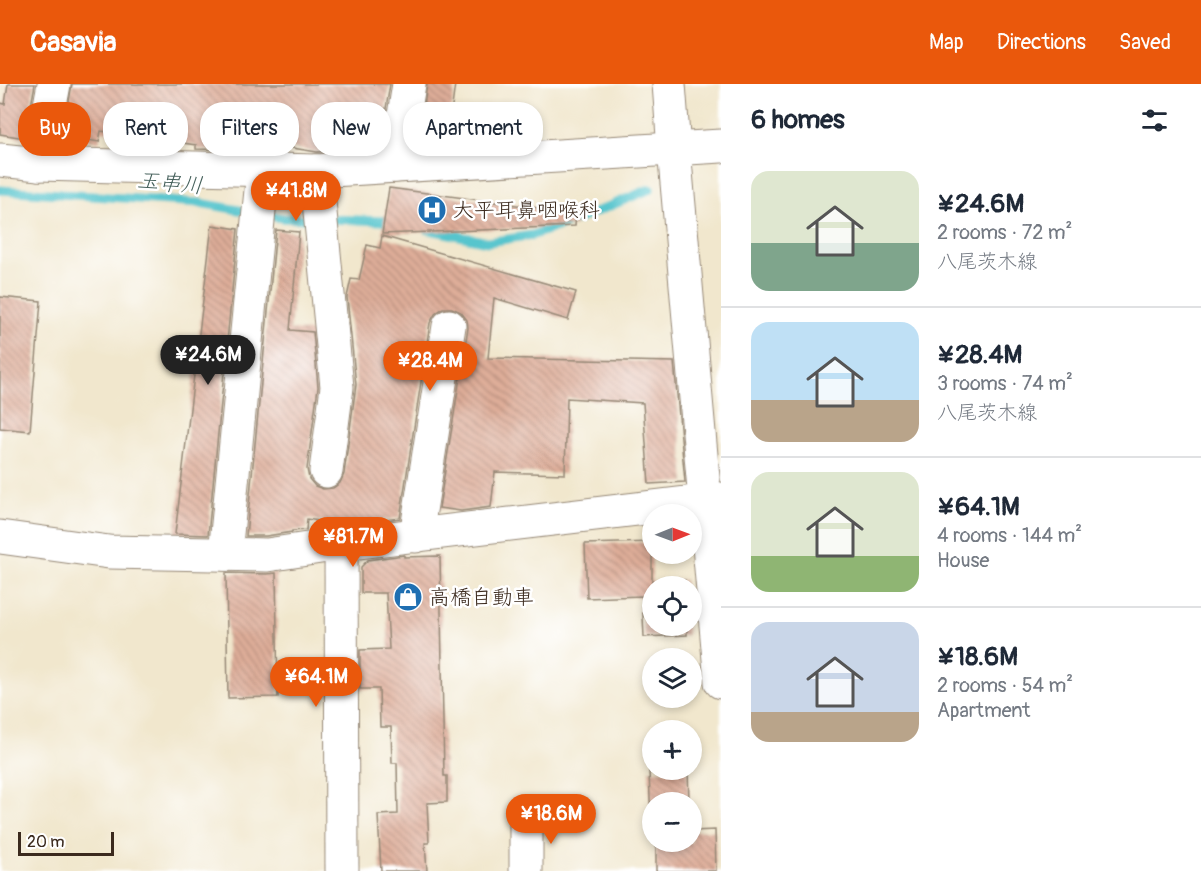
<!DOCTYPE html>
<meta charset="utf-8">
<style>
:root{--surface:#fff;--page:#f2f2f3;--text:#1f2937;--muted:#747a83;--line:#e0e1e3;--accent:#ea580c}
body{margin:0;font-family:Pangolin,"Klee One",sans-serif;background:var(--page);color:var(--text);height:100vh;display:flex;flex-direction:column;font-size:22px;white-space:nowrap}
*{box-sizing:border-box;margin:0}
p{font-size:20px;color:var(--muted)}
.icon{flex:none;width:33px;height:33px;fill:none;stroke:currentColor;stroke-width:2;stroke-linecap:round;stroke-linejoin:round}
.map{position:relative;flex:1;overflow:hidden}
.sheet{display:flex;flex-direction:column;background:var(--surface);width:480px}
.sheet>*{flex:none}
.banner{position:absolute;left:18px;top:18px;width:570px;height:54px;display:flex;gap:12px}
.needle{width:39px;rotate:89deg}
.fabs{position:absolute;left:642px;top:420px;display:grid;gap:12px}
.fabs a{display:grid;place-items:center;width:60px;height:60px;border-radius:50%;background:var(--surface);box-shadow:0 3px 9px #0003;font-size:30px}
.scale{position:absolute;left:18px;bottom:15px;width:96px;box-sizing:border-box;padding-left:6px;border:3px solid #3b2a1e;border-top:0;font-size:16px;line-height:21px;white-space:nowrap;color:#3b2a1e;-webkit-text-stroke:4px #fff;paint-order:stroke}
.price{position:absolute;translate:-50% -51px;padding:0 14px;border-radius:21px;background:var(--accent);color:#fff;font-size:20px;line-height:39px;filter:drop-shadow(0 2px 3px #0008)}
.price::after{content:'';position:absolute;left:50%;top:36px;width:18px;height:14px;margin-left:-9px;background:inherit;clip-path:polygon(0 0,100% 0,50% 100%)}
.price.on{background:#222;color:#fff}
ul{padding:0;list-style:none}
li{display:flex;align-items:center;gap:18px;height:150px;padding:0 30px}
li+li{border-top:2px solid var(--line)}
li span{display:grid;place-items:center;flex:none;width:168px;height:120px;border-radius:18px;color:#555}
li>.icon{margin-inline-start:auto}
span .icon{width:72px;height:72px;fill:#fffc;stroke-width:1}
li b{font-size:26px}
h2{display:flex;justify-content:space-between;align-items:center;height:72px;padding:0 30px;font-size:26px}
.pill{padding:0 21px;border-radius:24px;background:var(--surface);box-shadow:0 3px 9px #0003;font-size:21px;line-height:54px}
.pill.on{background:var(--accent);color:#fff}
header{display:flex;align-items:center;gap:36px;box-sizing:border-box;height:84px;padding:0 30px;background:var(--accent);color:#fff}
header strong{font-size:28px}
nav{display:flex;gap:33px;margin-inline-start:auto;font-size:21px}
main{display:flex;flex:1;min-height:0}
.map>svg:first-child{display:block}
.lines{fill:none;stroke-linecap:round;stroke-linejoin:round}
.stream{stroke:#57c5cd;stroke-width:9}
.building{fill:url(#building-back-hatch)}
.street-casing{stroke:#968876;stroke-width:35}
.primary-casing{stroke:#968876;stroke-width:35}
.street{stroke:#fff;stroke-width:33}
.primary{stroke:#fff;stroke-width:33}
.labels{text-anchor:middle;dominant-baseline:central;stroke-width:5;stroke-linejoin:round;paint-order:stroke}
.poi-label{font-size:21px;fill:#3b2a1e;stroke:#fff;text-anchor:start}
.water-label{font-size:22px;font-style:italic;fill:#45605b;stroke:#fff}
</style>
<header>
<strong>Casavia</strong>
<nav><a>Map</a><a>Directions</a><a>Saved</a></nav>
</header>
<main>
<div class="map">
<svg width="721" height="787" viewBox="0 0 721 787">
<defs>
<pattern id="building-back-hatch" width="6" height="6" patternUnits="userSpaceOnUse" patternTransform="scale(1.5)"><rect width="6" height="6" fill="#dead99"/><path d="M-1 5l2 2M0 0l6 6M5-1l2 2" fill="none" stroke="#b58d7c"/></pattern>
</defs>
<rect width="100%" height="100%" fill="#fff"/>
<filter id="ink" filterUnits="userSpaceOnUse"><feTurbulence type="fractalNoise" baseFrequency=".0167" numOctaves="2"/><feDisplacementMap in="SourceGraphic" scale="12" xChannelSelector="R" yChannelSelector="G"/><feConvolveMatrix kernelMatrix="1 2 1 2 8 2 1 2 1" color-interpolation-filters="sRGB"/></filter>
<filter id="wash" filterUnits="userSpaceOnUse"><feTurbulence type="fractalNoise" baseFrequency=".008" numOctaves="4" result="noise"/><feDisplacementMap in="SourceGraphic" scale="24" xChannelSelector="R" yChannelSelector="G"/><feGaussianBlur stdDeviation="1.35" result="paint"/><feColorMatrix in="noise" values="0 0 0 0 0 0 0 0 0 0 0 0 0 0 0 0 0 1.4 0 .05"/><feComposite in="paint" operator="in"/></filter>
<g filter="url(#wash)">
<rect width="100%" height="100%" fill="#f1e7cd"/>
<g class="lines">
<g class="stream">
<path d="M0 106 200 119 283 134 314 135"/>
<path d="M328 135 385 137 395 139"/>
<path d="M426 145 488 158 533 151 579 135 650 105"/>
</g>
</g>
<g id="blocks">
<g class="building">
<path d="M8 0H35L25 54 0 50V19L5 20Z"/>
<path d="M72 0H390L381 55 380 54 379 63 333 57 332 67 317 68 273 61V67L196 65V61L101 47 99 58 63 52Z"/>
<path d="M427 0H455L447 60 429 61 419 60Z"/>
<path d="M389 104 576 129 575 142 382 150Z"/>
<path d="M212 141 238 145 208 451 175 450Z"/>
<path d="M276 146 299 148 290 246 313 248 318 303 307 385 309 395 315 402 323 405 333 404 340 399 344 390 356 301 347 213 351 195 359 196 367 161 380 164 382 152 576 208 568 236 494 214 488 274 674 278 685 398 649 400 643 319 567 314 565 390 495 388 491 423 461 427 439 424 468 244 467 236 461 228 452 224H443L435 230 430 239 400 434 344 441 307 435 306 446 292 447V448L266 452H246Z"/>
<path d="M0 213 41 217 30 347 0 344Z"/>
<path d="M652 458V498L685 496V502H652V542H687V551L644 553 642 512 587 514 585 460Z"/>
<path d="M404 471V473L440 472 444 692H447V718L427 719 429 759H425L427 787H381L378 731 398 730 397 679H392L391 643H380L379 605H360V566L389 565 386 509H361V483L368 476Z"/>
<path d="M226 489 267 490 276 489 278 613 228 614Z"/>
<path d="M649 686H688L689 718H652V742H651Z"/>
<path d="M715 746 716 787H656V758H692V747Z"/>
</g>
</g>
</g>
<g filter="url(#ink)">
<use href="#blocks" fill-opacity="0" stroke="#968876" stroke-width="1.5"/>
<g class="lines">
<g class="street-casing">
<g id="street">
<path d="M669 0 674 65 721 598"/>
<path d="M39 80 54 0"/>
<path d="M396 82 409 0"/>
<path d="M316 87 337 303 326 387"/>
<path d="M416 452 449 242"/>
<path d="M0 453 109 468 267 471 341 460 721 415"/>
<path d="M341 460 342 787"/>
<path d="M225 470 263 86"/>
<path d="M526 787V735"/>
</g>
</g>
<g class="primary-casing">
<path id="primary" d="M0 76 39 80 316 87 721 62"/>
</g>
<use href="#street" class="street"/>
<use href="#primary" class="primary"/>
</g>
</g>
<defs>
<g id="hospital-disc" transform="scale(1.5)"><circle r="9.5" fill="#1f6fb2" stroke="#fff"/><path d="M-5-5h3v3.5h4V-5h3V5h-3V1.5h-4V5h-3Z" fill="#fff"/></g>
<g id="shop-disc" transform="scale(1.5)"><circle r="9.5" fill="#1f6fb2" stroke="#fff"/><path d="M-5-2.5h2.3a2.7 3.5 0 0 1 5.4 0H5L5.5 6h-11ZM-1.5-2.5h3a1.5 2.3 0 0 0-3 0Z" fill="#fff"/></g>
</defs>
<g fill-rule="evenodd">
<use href="#hospital-disc" x="432" y="126"/>
<use href="#shop-disc" x="408" y="513"/>
</g>
<g class="labels">
<g class="poi-label">
<text x="453" y="126">大平耳鼻咽喉科</text>
<text x="429" y="513">高橋自動車</text>
</g>
<g class="water-label">
<text transform="translate(170 99) rotate(5)">玉串川</text>
</g>
</g>
</svg>
<div class="fabs">
<a><svg class="needle" viewBox="-14 -14 28 28"><path d="M0-13l5 13h-10z" fill="#e53935"/><path d="M0 13l5-13h-10z" fill="#747a83"/></svg></a>
<a><svg class="icon" aria-label="locate" viewBox="0 0 24 24"><circle cx="12" cy="12" r="6"/><path d="M12 2v4M12 18v4M2 12h4M18 12h4"/></svg></a>
<a><svg class="icon" aria-label="layers" viewBox="0 0 24 24"><path d="M12 4l9 5-9 5-9-5zM3 14l9 5 9-5"/></svg></a>
<a>+</a>
<a>−</a>
</div>
<div class="scale">20 m</div>
<b class="price" style="left:296px;top:138px">¥41.8M</b>
<b class="price on" style="left:208px;top:302px">¥24.6M</b>
<b class="price" style="left:430px;top:308px">¥28.4M</b>
<b class="price" style="left:353px;top:484px">¥81.7M</b>
<b class="price" style="left:316px;top:624px">¥64.1M</b>
<b class="price" style="left:551px;top:761px">¥18.6M</b>
<div class="banner">
<a class="pill on">Buy</a>
<a class="pill">Rent</a>
<a class="pill">Filters</a>
<a class="pill">New</a>
<a class="pill">Apartment</a>
</div>
</div>
<section class="sheet">
<h2>6 homes<svg class="icon" aria-label="filters" viewBox="0 0 24 24"><path d="M4 7h16M4 17h16"/><circle cx="9" cy="7" r="2"/><circle cx="15" cy="17" r="2"/></svg></h2>
<ul>
<li><span style="background:linear-gradient(#dfe7d0 60%,#7fa58c 0)"><svg class="icon" aria-label="home" viewBox="0 0 24 24"><path d="M3 11l9-7 9 7M6 9v11h12V9"/></svg></span><div><b>¥24.6M</b><p>2 rooms · 72 m²</p><p>八尾茨木線</p></div></li>
<li><span style="background:linear-gradient(#bfe0f5 65%,#b9a48a 0)"><svg class="icon" aria-label="home" viewBox="0 0 24 24"><path d="M3 11l9-7 9 7M6 9v11h12V9"/></svg></span><div><b>¥28.4M</b><p>3 rooms · 74 m²</p><p>八尾茨木線</p></div></li>
<li><span style="background:linear-gradient(#dfe7d0 70%,#8fb573 0)"><svg class="icon" aria-label="home" viewBox="0 0 24 24"><path d="M3 11l9-7 9 7M6 9v11h12V9"/></svg></span><div><b>¥64.1M</b><p>4 rooms · 144 m²</p><p>House</p></div></li>
<li><span style="background:linear-gradient(#c9d6e8 75%,#b9a48a 0)"><svg class="icon" aria-label="home" viewBox="0 0 24 24"><path d="M3 11l9-7 9 7M6 9v11h12V9"/></svg></span><div><b>¥18.6M</b><p>2 rooms · 54 m²</p><p>Apartment</p></div></li>
</ul>
</section>
</main>
